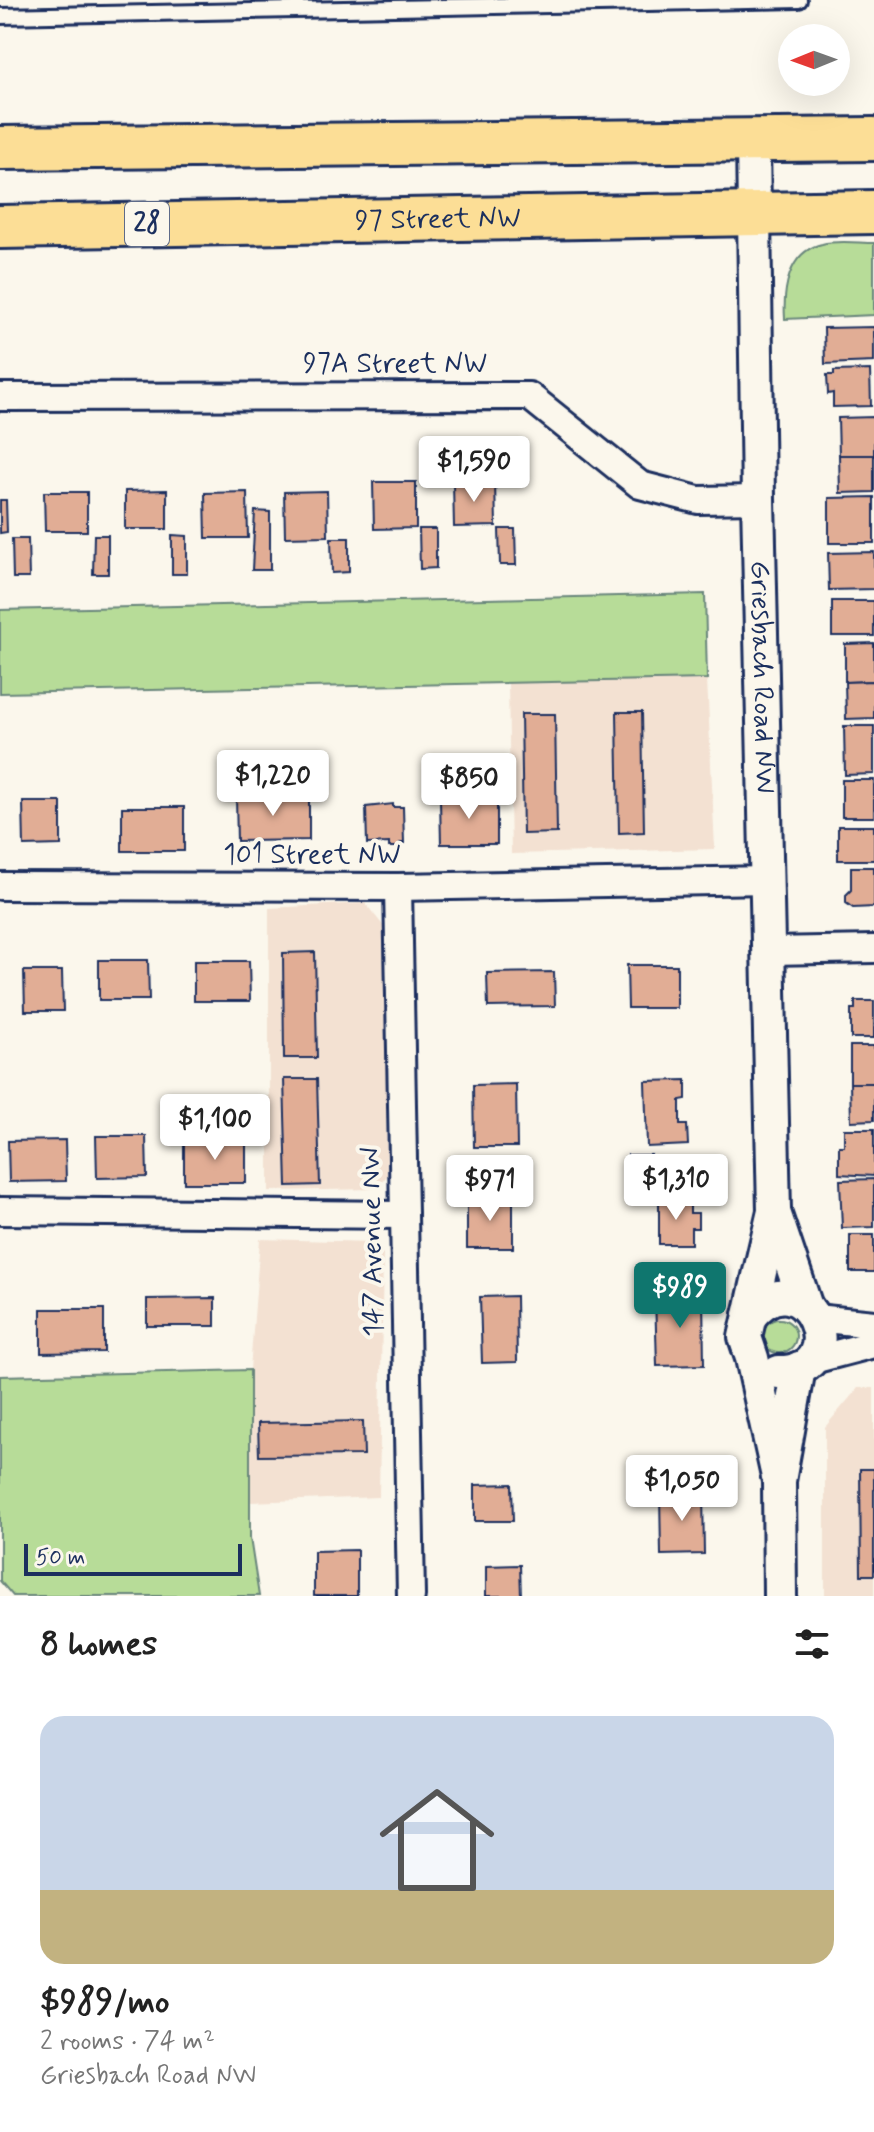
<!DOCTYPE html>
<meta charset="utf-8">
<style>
:root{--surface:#fff;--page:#f6f6f6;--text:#222;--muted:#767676;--line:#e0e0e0;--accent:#0f766e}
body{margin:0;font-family:Mynerve,sans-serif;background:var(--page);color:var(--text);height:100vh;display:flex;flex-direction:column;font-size:30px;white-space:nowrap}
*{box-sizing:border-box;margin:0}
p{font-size:26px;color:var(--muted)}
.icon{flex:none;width:44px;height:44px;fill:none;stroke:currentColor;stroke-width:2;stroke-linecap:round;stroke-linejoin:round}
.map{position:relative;height:1596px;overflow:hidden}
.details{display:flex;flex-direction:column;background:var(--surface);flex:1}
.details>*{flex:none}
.needle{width:52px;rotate:269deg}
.buttons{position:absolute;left:778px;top:24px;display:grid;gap:16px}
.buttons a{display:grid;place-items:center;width:72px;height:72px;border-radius:50%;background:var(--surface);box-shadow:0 8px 32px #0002;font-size:40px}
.scale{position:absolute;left:24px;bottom:20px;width:218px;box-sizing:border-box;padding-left:8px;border:4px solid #1b2f5e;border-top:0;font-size:22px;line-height:28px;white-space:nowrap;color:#1b2f5e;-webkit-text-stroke:6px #fbf7ec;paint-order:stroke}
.price{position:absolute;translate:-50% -68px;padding:0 18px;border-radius:8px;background:#fff;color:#222;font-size:26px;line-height:52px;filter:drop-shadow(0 2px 4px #0008)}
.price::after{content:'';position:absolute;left:50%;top:48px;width:24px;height:18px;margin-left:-12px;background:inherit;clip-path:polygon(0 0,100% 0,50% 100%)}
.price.selected{background:var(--accent);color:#fff}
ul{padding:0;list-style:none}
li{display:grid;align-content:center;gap:16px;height:424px;padding:0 40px}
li+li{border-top:2px solid var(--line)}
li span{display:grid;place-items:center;height:248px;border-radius:24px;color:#555}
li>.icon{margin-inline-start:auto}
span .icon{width:144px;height:144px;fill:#fffc;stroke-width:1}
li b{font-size:34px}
h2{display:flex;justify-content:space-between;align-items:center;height:96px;padding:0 40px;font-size:34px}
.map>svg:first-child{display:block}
.built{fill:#f3e1d2}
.green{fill:#b7dc98;stroke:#69867b;stroke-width:2}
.building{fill:#e1ad95;stroke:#1b2f5e;stroke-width:2}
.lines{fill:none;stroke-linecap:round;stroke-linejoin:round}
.service-casing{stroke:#1b2f5e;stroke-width:20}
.minor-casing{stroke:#1b2f5e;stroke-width:32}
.tertiary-casing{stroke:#1b2f5e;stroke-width:38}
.primary-casing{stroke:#1b2f5e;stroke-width:48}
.service{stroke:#fbf7ec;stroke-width:14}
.minor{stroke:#fbf7ec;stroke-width:26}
.tertiary{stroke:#fbf7ec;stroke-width:32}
.primary{stroke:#fcde96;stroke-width:42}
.labels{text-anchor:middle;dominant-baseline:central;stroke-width:8;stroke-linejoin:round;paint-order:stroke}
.shield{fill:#fbf7ec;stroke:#5e6b89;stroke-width:2}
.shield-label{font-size:26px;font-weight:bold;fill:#1b2f5e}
.street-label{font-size:28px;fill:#1b2f5e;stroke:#fbf7ec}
</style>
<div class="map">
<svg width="874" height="1596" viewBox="0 0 874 1596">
<rect width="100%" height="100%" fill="#fbf7ec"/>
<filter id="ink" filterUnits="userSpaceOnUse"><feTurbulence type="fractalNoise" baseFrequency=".0125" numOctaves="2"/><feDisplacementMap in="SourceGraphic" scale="16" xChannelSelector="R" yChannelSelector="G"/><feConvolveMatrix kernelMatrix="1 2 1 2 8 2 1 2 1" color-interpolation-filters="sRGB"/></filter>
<g filter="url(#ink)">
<g class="built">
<path d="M707 679 715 849 511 854 508 683Z"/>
<path d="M365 903 385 928 387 1176 376 1189 269 1191V908Z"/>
<path d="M260 1239 373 1242 383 1254 379 1497 250 1502V1370Z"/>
<path d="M858 1388H874V1596H825V1427Z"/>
</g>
<g class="green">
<path d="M874 243V315L785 319C783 290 788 252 822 244 837 240 858 243 874 243Z"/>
<path d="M705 594 707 679 0 693V610Z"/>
<circle cx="779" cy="1336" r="17"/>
<path d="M250 1370V1538L259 1596H13L0 1581V1376Z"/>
</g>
<g class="building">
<path d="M874 327V362L825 364 824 328Z"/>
<path d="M870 370 871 406 833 407V393L828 394 827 375H834V371Z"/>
<path d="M874 417V455H839L838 418Z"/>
<path d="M839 455H874V492L840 493Z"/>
<path d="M495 481 496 526 454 527 453 482Z"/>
<path d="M373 482H416V528L374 529Z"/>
<path d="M167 490V529H125V491Z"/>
<path d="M327 491 328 536 285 537 284 492Z"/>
<path d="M44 492H87V531H45Z"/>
<path d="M247 492 248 538H206L205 493Z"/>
<path d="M874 497V543H829V498Z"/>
<path d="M0 500H6L7 532 0 533Z"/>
<path d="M255 511 270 512V570H252Z"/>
<path d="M419 529H436V568L420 569Z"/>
<path d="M499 529H515L516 565H500Z"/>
<path d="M94 535H108V574H93Z"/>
<path d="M172 535 187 536V574H172Z"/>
<path d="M331 538H349V572L332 573Z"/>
<path d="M12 539H28L29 578H13Z"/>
<path d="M874 552V589L829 590 828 553Z"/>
<rect x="832" y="601" width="42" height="35"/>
<path d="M874 643V681L845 682V644Z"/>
<path d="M874 681V718L846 719 845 682Z"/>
<path d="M617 712H642L644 832 619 833Z"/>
<path d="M521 714H555L557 833 523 834Z"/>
<path d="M844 726H874V774L845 775Z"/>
<rect x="842" y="780" width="32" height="37"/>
<path d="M309 796V840L237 841 236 797Z"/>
<path d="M440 799H497V844H441Z"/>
<path d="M23 802H61V845L24 846Z"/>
<path d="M393 804V807H403L404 843H400V847H389V843L367 844 366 807Z"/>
<rect x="122" y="807" width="62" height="44"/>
<rect x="838" y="826" width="36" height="34"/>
<path d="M851 867H874V907L853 908 846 903V895L851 890Z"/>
<path d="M315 952 317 1058H284L283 953Z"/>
<path d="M99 960H148L149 1000H99Z"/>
<path d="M194 961H249L250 1001H194Z"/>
<path d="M627 965H677V1008H628Z"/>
<path d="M24 971H62L63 1011H25Z"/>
<path d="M554 972 555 1006 488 1007 487 973Z"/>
<path d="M855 1001H874V1038H851V1009H855Z"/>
<rect x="850" y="1046" width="24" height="37"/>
<path d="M284 1079H317L320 1185 287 1186Z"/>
<path d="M686 1080V1099L680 1100V1125H687L688 1145 647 1147 645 1081Z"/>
<path d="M850 1083H874V1120L851 1121Z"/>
<path d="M516 1084 517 1147H474L473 1085Z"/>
<path d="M844 1129H874V1176L839 1174V1146H844Z"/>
<path d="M96 1136H146L147 1177 97 1178Z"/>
<path d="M65 1140 66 1181 9 1182 8 1141Z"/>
<rect x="184" y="1141" width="62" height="42"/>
<path d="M628 1155H651V1169H629Z"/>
<path d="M874 1179V1227L842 1228 840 1180Z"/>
<path d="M513 1197V1248H467V1198Z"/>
<path d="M659 1200H690V1213H698V1228H691V1244H659Z"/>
<rect x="850" y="1235" width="24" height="37"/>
<path d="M703 1294 704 1365 657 1366 655 1295Z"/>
<path d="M516 1296 517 1362 482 1363 480 1297Z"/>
<path d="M215 1298V1326H147V1299Z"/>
<path d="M41 1309H104V1352L41 1353Z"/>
<path d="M363 1421 364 1455 259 1456 258 1423Z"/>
<path d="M860 1469H874V1575H861Z"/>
<path d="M512 1484 513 1521H475V1485Z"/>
<path d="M703 1491 704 1554 661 1555 660 1492Z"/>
<path d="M357 1550V1596H314V1551Z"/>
<path d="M520 1565 521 1596H486V1566Z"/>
</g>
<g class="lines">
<g class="service-casing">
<path id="service" d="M0 16 799 0"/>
</g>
<g class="minor-casing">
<g id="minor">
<path d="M0 397 529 396 640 485 698 500 758 499"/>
<path d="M0 886 398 887 768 880"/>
<path d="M398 887 411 1596"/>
<path d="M770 951 874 949"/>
<path d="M0 1211 404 1215"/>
<path d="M815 1318 874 1324"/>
<path d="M809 1361 874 1344"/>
</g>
</g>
<g class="tertiary-casing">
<g id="tertiary">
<path id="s1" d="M753 141 758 499 774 1211 745 1337 752 1358 779 1481"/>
<path d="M774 1212 806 1307"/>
<path d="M750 1316C805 1250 857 1373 779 1372"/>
<path d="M780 1596 779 1481 799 1368"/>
</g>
</g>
<g class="primary-casing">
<g id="primary">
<path d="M0 148 874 139"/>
<path id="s2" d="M0 227 874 212"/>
</g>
</g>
<use href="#service" class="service"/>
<use href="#minor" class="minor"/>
<use href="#tertiary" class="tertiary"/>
<use href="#primary" class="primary"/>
</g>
</g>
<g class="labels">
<rect class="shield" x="125" y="202" width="44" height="44" rx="6"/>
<g class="shield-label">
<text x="147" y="224">28</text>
</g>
<g class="street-label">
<text stroke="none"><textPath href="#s2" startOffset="438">97 Street NW</textPath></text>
<text x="395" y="364">97A Street NW</text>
<text stroke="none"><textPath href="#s1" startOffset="536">Griesbach Road NW</textPath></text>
<text x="312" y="855">101 Street NW</text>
<text transform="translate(373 1242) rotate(-91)">147 Avenue NW</text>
</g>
</g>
</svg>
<div class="buttons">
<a><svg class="needle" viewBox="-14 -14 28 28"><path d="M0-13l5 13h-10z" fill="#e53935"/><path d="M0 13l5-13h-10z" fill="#767676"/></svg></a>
</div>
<div class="scale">50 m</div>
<b class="price" style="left:474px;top:504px">$1,590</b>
<b class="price" style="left:273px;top:818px">$1,220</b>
<b class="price" style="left:469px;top:821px">$850</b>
<b class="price" style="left:215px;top:1162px">$1,100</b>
<b class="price" style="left:676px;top:1222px">$1,310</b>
<b class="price" style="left:490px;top:1223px">$971</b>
<b class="price selected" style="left:680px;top:1330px">$989</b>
<b class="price" style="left:682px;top:1523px">$1,050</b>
</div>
<section class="details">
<h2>8 homes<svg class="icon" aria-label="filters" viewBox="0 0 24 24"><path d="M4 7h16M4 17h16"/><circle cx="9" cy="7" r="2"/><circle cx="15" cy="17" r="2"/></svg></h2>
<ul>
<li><span style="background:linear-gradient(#c9d6e8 70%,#c2b280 0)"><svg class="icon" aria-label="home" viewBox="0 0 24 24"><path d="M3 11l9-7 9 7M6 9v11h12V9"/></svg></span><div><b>$989/mo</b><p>2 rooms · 74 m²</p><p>Griesbach Road NW</p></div></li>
</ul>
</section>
